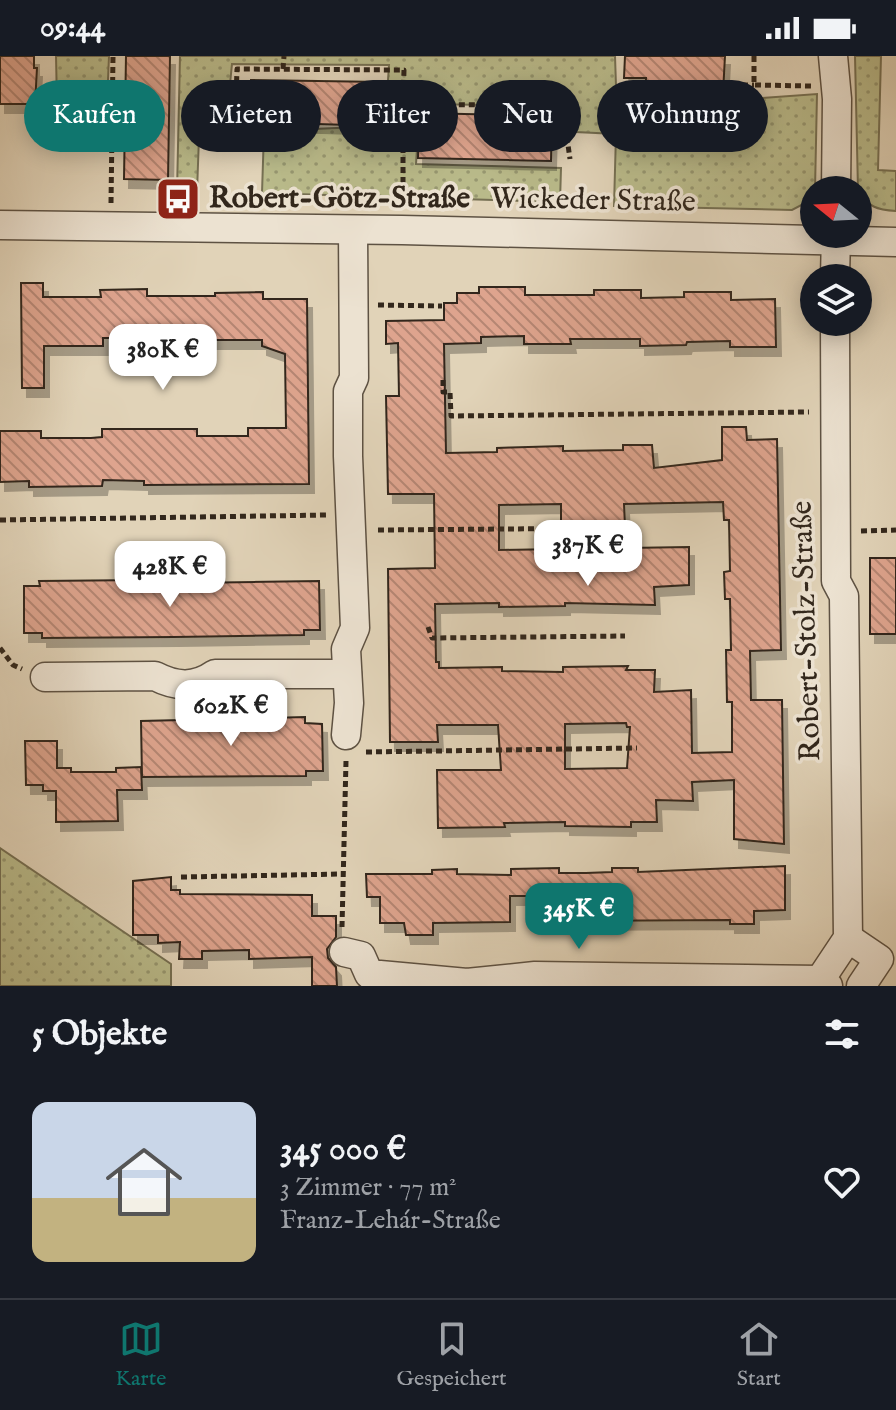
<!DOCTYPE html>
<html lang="de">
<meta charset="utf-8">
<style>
:root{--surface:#171b24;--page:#242831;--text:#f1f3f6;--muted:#9ea1a6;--line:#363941;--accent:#0f766e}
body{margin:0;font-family:"IM FELL English",serif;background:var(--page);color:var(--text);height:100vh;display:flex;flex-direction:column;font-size:30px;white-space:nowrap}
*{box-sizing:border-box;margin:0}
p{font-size:26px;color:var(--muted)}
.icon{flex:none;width:44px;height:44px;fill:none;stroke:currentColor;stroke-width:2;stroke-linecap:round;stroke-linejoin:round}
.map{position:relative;height:930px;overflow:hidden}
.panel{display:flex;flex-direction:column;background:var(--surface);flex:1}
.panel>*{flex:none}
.top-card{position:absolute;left:24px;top:24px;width:848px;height:72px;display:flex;gap:16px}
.needle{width:52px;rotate:288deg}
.buttons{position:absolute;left:800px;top:120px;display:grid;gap:16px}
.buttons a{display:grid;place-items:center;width:72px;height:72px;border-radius:50%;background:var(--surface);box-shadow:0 4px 20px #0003;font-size:40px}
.price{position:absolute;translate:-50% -68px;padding:0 18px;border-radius:16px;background:#fff;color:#222;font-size:26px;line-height:52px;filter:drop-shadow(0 2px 4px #0008)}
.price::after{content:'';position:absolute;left:50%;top:48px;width:24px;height:18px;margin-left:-12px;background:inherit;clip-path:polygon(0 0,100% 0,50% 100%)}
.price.active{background:var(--accent);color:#fff}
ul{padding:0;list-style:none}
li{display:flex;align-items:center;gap:24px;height:200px;padding:0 32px}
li+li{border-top:2px solid var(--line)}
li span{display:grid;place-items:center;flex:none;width:224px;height:160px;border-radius:16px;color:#555}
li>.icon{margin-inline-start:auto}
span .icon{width:96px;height:96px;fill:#fffc;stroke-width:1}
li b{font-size:34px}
h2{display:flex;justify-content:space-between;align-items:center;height:96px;padding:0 32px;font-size:34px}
.tag{padding:0 28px;border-radius:36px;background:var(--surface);box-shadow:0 4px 20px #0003;font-size:28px;line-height:72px}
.tag.active{background:var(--accent);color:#fff}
.status{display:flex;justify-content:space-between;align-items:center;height:56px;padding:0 40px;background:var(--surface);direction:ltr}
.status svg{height:22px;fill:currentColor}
.tabs{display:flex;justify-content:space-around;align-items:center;height:112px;border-top:2px solid var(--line);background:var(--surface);font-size:22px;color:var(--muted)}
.tabs a{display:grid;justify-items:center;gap:4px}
.tabs .active{color:var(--accent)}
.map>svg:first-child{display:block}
.grass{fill:url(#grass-dots);stroke:#767053;stroke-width:2}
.building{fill:url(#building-back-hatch);stroke:#32271c;stroke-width:2;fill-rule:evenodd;filter:url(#shadow)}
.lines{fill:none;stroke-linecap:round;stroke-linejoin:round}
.street-casing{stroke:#5e5243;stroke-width:31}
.path{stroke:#32271c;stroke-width:5;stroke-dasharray:6 4;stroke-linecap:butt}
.street{stroke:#ece2d1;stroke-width:28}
.labels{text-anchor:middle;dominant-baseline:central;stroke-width:7;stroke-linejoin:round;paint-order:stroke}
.poi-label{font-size:30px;font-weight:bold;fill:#32271c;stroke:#ece2d1;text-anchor:start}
.street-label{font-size:30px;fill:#32271c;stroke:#ece2d1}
</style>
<div class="status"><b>09:44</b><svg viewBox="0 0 49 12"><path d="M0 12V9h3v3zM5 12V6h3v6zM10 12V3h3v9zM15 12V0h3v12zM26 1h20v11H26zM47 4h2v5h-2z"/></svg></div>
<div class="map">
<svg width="896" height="930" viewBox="0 0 896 930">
<defs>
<pattern id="grass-dots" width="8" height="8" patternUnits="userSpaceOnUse" patternTransform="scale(2)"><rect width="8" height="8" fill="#b9ba8a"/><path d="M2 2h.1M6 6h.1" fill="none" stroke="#979770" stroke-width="1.8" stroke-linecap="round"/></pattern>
<pattern id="building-back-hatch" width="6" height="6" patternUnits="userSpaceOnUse" patternTransform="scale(2)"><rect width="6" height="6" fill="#dea48e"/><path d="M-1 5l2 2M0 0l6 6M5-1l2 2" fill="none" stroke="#b58673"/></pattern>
<filter id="shadow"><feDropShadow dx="5" dy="9" stdDeviation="0" flood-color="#0004"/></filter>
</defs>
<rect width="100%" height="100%" fill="#e1d3b8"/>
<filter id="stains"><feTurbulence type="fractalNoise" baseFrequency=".0025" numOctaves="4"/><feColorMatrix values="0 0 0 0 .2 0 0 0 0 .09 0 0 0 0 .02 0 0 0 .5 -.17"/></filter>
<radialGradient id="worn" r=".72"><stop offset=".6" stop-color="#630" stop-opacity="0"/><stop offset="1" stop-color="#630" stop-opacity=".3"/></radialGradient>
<g class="grass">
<path d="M56 0H109L107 48 57 47Z"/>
<path d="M180 0H615L616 30H636L634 70H761L762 42 817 38 815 134 811 144 792 154 614 150 616 78 576 76V50L420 48 416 108 561 112 560 146 262 137 264 75 385 70 389 9 232 8 228 48 200 53 197 136H177Z"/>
<path d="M855 0H881L878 114 896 115V155C877 154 868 151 858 134Z"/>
<path d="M0 792 171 908V930H0Z"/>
</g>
<g class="building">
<path d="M0 0H34V12H37L35 48H0Z"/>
<path d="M126 0H170L168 124 124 123Z"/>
<path d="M625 0H725L723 37H749L748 67 645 64 646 22H624Z"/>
<path d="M251 24 383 26V70L250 66Z"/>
<path d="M419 57 552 60 551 105 418 102Z"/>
<path d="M21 227H43V241H101L100 234 147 233V240H215V237L263 236V243H307L309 428 144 429V425L103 424 102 430 29 431V425L0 426V375H41V382H91L102 381V373H197V380H248V372H286L285 298 262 290V284H192V287L146 289V282H103V290H44V332H22Z"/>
<path d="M479 231H525V239H594V234H641V242L684 241V236H731V244L775 243 776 291H730V285L687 286 686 289 640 290V283H570L571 288H524V280L481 281V287L444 288 446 397 497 396V392L563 390V395L623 394V389H652L654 412 722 404V371H746L747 384 777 383 781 594 750 595 751 644H782L784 788 734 783V724L692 726 693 745 656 744 657 766H631V771L565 770V766L504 767 505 771 438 772 437 714H501L498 669H437L438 686H390L388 513 435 512 434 438H388L386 340H399L398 287 386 288V265L444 264V247H457V237H479ZM723 446 724 464H729L730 515 724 516 725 543H730L731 594H726L727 646H732V696L692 697 691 634 654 636 655 614H626L628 610 563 611V616L502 615V611L439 612V606H436L435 548 499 547V551L565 550V547L655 549 654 531 689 529V491L626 492 624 448ZM561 448V493L499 494V449ZM626 667 627 671H630L627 712 565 713V668Z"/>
<rect x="870" y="502" width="26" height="76"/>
<path d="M145 524 185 527 319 525 320 574H304V579L174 581 42 582V577H24V530H40L39 525Z"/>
<path d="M305 661V667L322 668 323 715H306V720L142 721 141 665Z"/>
<path d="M25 685H57V712H71V716H116V712L141 711 142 734H117L118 765 56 766V735H43V729H26Z"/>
<path d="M785 810V854L754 855V868H730V864L559 865V840H510V866L433 867V879H406L404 867H380V841H367L366 818H432V814L457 813V818L511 819V813L559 812V817H586L612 816V812H638V816Z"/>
<path d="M171 821V834H180V838L312 839V860H336V881L327 893 328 902 336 911 337 930H312V901L249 903V894L202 895V903H179L180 886 158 887V879H133V825Z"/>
</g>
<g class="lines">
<g class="street-casing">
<g id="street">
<path d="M833 0 837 43 836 134"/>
<path d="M0 169 402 174 896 186"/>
<path d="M835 222 836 178"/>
<path d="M45 621 155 620C176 631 195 632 215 618H347"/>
<path d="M346 679 349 647 346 593 355 572 348 400V335L354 322 353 174"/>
<path d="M848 882 879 903 861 930"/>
<path d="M344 896 361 900 369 918 467 927 535 920 820 924"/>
<path d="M828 930 820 924 848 882 844 540 836 525 835 266"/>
</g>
</g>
<g class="path">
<path d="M754 0V29L811 30"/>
<path d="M283 13 284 0"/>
<path d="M712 29H754"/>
<path d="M229 65 236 44 237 13 404 14 403 48 568 50 567 82 570 103"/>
<path d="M111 147 113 0"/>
<path d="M403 147V48"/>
<path d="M378 249 442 250"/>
<path d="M443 324V336H450L451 360 809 356"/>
<path d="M0 464 327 459"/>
<path d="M378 474 635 472"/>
<path d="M861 475 896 474"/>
<path d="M428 571 432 582 625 580"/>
<path d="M0 592 13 609 22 613"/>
<path d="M366 696 637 692"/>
<path d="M181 821 342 818"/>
<path d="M342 871 346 705"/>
</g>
<use href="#street" class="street"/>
</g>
<defs>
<g id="bus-square" transform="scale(2.3)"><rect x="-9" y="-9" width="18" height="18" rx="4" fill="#8f2418" stroke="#ece2d1"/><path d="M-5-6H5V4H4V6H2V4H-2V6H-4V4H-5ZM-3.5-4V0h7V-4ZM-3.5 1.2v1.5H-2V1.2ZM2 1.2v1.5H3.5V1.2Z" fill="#fff"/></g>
</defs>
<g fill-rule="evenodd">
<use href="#bus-square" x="178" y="143"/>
</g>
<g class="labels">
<g class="poi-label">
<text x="209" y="143">Robert-Götz-Straße</text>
</g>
<g class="street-label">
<text transform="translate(593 145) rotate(1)">Wickeder Straße</text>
<text transform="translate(807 575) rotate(-92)">Robert-Stolz-Straße</text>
</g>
</g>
<rect width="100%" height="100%" filter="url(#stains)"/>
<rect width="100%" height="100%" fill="url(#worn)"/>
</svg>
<div class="buttons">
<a><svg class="needle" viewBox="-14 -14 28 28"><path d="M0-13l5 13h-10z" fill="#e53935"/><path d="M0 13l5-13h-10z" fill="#9ea1a6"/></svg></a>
<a><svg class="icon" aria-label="layers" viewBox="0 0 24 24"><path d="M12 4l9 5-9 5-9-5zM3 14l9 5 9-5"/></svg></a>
</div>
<b class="price" style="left:163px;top:336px">380K €</b>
<b class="price" style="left:588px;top:532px">387K €</b>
<b class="price" style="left:170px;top:553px">428K €</b>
<b class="price" style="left:231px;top:692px">602K €</b>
<b class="price active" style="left:579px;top:895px">345K €</b>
<div class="top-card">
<a class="tag active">Kaufen</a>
<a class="tag">Mieten</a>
<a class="tag">Filter</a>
<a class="tag">Neu</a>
<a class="tag">Wohnung</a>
</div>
</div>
<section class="panel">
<h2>5 Objekte<svg class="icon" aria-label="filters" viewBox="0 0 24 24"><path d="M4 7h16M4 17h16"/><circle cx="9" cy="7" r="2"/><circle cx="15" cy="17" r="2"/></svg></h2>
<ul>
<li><span style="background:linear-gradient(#c9d6e8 60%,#c2b280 0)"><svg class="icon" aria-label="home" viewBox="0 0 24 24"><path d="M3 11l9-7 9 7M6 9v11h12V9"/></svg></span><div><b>345 000 €</b><p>3 Zimmer · 77 m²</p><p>Franz-Lehár-Straße</p></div><svg class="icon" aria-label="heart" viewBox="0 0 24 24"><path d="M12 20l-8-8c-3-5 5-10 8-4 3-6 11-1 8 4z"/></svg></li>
</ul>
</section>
<nav class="tabs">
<a class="active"><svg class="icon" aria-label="map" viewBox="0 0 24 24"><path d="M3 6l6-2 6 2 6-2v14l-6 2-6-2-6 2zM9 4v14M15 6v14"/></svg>Karte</a>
<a><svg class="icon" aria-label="saved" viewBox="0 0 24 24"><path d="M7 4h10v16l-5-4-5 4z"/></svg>Gespeichert</a>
<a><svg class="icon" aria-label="home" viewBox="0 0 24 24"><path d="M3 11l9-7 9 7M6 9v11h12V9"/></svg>Start</a>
</nav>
